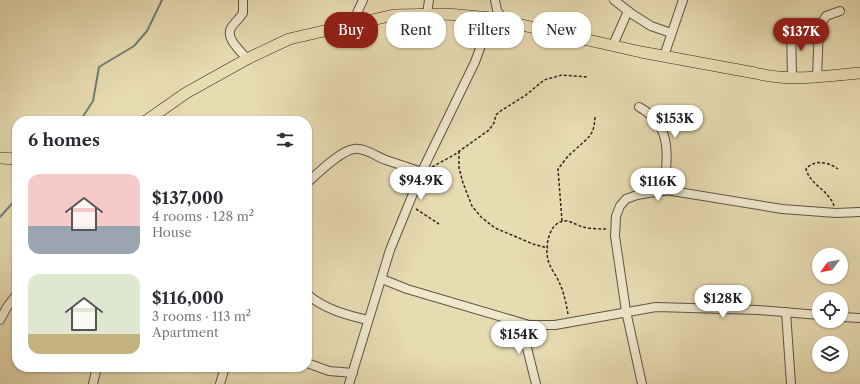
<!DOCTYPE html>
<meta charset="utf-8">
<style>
:root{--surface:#fff;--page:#f7f7f7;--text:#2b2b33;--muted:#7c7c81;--accent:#8f2418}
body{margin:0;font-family:"Libre Caslon Text",serif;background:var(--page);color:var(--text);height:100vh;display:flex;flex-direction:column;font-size:15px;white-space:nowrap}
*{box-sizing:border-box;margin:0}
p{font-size:13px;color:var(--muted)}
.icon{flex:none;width:22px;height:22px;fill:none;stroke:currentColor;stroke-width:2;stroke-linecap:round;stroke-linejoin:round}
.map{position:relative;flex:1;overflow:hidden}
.sheet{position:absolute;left:12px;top:116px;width:300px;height:256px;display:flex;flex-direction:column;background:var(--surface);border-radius:16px;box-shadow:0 1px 3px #0004}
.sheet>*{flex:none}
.guide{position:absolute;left:324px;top:12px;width:380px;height:36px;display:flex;gap:8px}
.needle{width:26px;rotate:237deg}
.tools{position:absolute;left:812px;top:248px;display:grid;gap:8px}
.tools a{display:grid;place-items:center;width:36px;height:36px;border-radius:50%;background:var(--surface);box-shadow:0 1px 3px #0004;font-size:20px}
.price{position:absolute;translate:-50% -34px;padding:0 9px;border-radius:14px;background:#fff;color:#222;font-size:13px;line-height:26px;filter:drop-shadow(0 1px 2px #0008)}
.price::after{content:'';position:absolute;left:50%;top:24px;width:12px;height:9px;margin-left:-6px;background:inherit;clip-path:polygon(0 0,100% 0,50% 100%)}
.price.active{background:var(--accent);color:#fff}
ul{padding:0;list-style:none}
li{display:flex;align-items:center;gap:12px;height:100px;padding:0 16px}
li span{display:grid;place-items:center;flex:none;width:112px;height:80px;border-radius:12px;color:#555}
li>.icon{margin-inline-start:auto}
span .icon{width:48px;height:48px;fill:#fffc;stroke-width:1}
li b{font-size:17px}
h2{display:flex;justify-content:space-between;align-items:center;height:48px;padding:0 16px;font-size:17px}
.chip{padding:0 14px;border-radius:16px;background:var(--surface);box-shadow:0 1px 3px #0004;font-size:14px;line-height:36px}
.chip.active{background:var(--accent);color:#fff}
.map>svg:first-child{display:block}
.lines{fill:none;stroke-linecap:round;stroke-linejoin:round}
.stream{stroke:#727e7b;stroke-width:2}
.minor-casing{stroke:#615344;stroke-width:10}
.highway-casing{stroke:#342620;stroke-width:12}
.path{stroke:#342620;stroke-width:1.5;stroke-dasharray:3 2;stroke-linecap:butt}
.minor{stroke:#efe8cd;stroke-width:8}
.highway{stroke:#e7dbb2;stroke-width:11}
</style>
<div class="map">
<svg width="860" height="384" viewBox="0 0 860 384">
<rect width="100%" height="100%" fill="#e7dbb2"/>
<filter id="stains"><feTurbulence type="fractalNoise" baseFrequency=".005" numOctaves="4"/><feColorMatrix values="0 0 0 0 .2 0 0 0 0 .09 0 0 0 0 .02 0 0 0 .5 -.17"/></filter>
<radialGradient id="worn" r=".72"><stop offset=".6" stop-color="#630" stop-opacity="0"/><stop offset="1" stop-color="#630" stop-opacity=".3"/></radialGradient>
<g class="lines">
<g class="stream">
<path d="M80 121 93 101 99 67 134 46 147 31 162 0"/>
<path d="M0 217 17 198"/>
</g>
<g class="minor-casing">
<g id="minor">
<path d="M243 0V13C240 18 234 23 231 28 225 39 242 52 247 59"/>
<path d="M495 0 497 10 503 20"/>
<path d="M614 0 632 14 651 26 671 33"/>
<path d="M427 14 429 0"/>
<path d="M352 24 363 0"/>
<path d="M791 27 792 78"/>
<path d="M613 45 628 11"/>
<path d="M664 56 683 0"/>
<path d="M817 77 819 27 826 16 840 11"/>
<path d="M639 107C674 126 667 157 664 191"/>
<path d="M307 183C318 173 340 151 354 149 364 147 377 157 386 160 398 164 410 168 422 172"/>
<path d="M382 279 407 289 529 325H555L656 307 758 310 819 315"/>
<path d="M307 294C324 309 346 315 368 320"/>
<path d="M786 312 791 384"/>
<path d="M841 317 860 318"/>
<path d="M0 320 7 307 17 294"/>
<path d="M514 321 526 344 536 384"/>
<path d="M526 344 529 332 537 325"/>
<path d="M307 363 329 371 353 373"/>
<path d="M93 384 97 367"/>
<path d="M220 384 225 367"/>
<path d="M349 384 390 250 423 169 475 62 491 18"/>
<path d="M642 384 626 311 615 236 616 216 620 206 626 199 637 195 666 190 782 209 836 213 860 212"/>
</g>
</g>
<g class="highway-casing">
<g id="highway">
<path d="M146 121 186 93 247 59 289 39 394 15 447 14 491 18 641 52 755 73C791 82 823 76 860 73"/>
<path d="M0 158 17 159"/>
</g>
</g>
<g class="path">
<path d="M459 151V168L463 183 472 206 481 217 495 228 533 244 548 248"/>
<path d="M432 167 454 155 489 130 494 123 496 115 499 112 526 95 544 80 562 75 587 77"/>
<path d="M834 206C829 190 810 185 806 169 814 159 829 162 838 169"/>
<path d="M416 209 439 224"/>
<path d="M562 221 558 169C563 163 568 155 575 150 588 137 594 137 595 117"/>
<path d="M568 314C566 303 564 292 559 282 556 275 550 268 548 260 545 248 548 224 563 221 570 220 576 225 583 227 591 229 600 229 608 229"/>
</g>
<use href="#minor" class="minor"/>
<use href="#highway" class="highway"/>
</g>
<rect width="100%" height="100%" filter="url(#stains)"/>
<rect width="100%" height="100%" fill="url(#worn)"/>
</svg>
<div class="tools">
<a><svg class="needle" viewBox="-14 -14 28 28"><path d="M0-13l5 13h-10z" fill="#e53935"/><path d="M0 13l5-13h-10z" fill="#7c7c81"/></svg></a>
<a><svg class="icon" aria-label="locate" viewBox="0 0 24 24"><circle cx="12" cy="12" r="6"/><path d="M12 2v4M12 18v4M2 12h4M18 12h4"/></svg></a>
<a><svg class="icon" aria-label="layers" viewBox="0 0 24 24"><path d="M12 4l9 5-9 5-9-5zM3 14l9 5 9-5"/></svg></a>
</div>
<b class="price active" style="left:801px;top:52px">$137K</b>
<b class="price" style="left:675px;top:139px">$153K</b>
<b class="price" style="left:421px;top:201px">$94.9K</b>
<b class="price" style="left:658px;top:202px">$116K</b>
<b class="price" style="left:723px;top:319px">$128K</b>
<b class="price" style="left:519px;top:355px">$154K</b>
<div class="guide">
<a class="chip active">Buy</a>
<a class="chip">Rent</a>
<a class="chip">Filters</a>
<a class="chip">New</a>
</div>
<section class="sheet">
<h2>6 homes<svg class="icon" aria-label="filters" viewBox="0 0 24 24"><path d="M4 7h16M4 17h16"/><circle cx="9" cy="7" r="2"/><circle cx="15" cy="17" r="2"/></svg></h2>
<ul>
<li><span style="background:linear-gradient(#f6c9c9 65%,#9aa5b1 0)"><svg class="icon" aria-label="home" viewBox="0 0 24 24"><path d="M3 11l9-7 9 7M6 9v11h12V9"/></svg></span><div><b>$137,000</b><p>4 rooms · 128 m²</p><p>House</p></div></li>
<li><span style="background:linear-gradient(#dfe7d0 75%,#c2b280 0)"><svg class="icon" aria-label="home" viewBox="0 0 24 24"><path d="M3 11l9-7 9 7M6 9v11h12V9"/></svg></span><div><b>$116,000</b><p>3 rooms · 113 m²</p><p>Apartment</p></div></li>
</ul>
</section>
</div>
